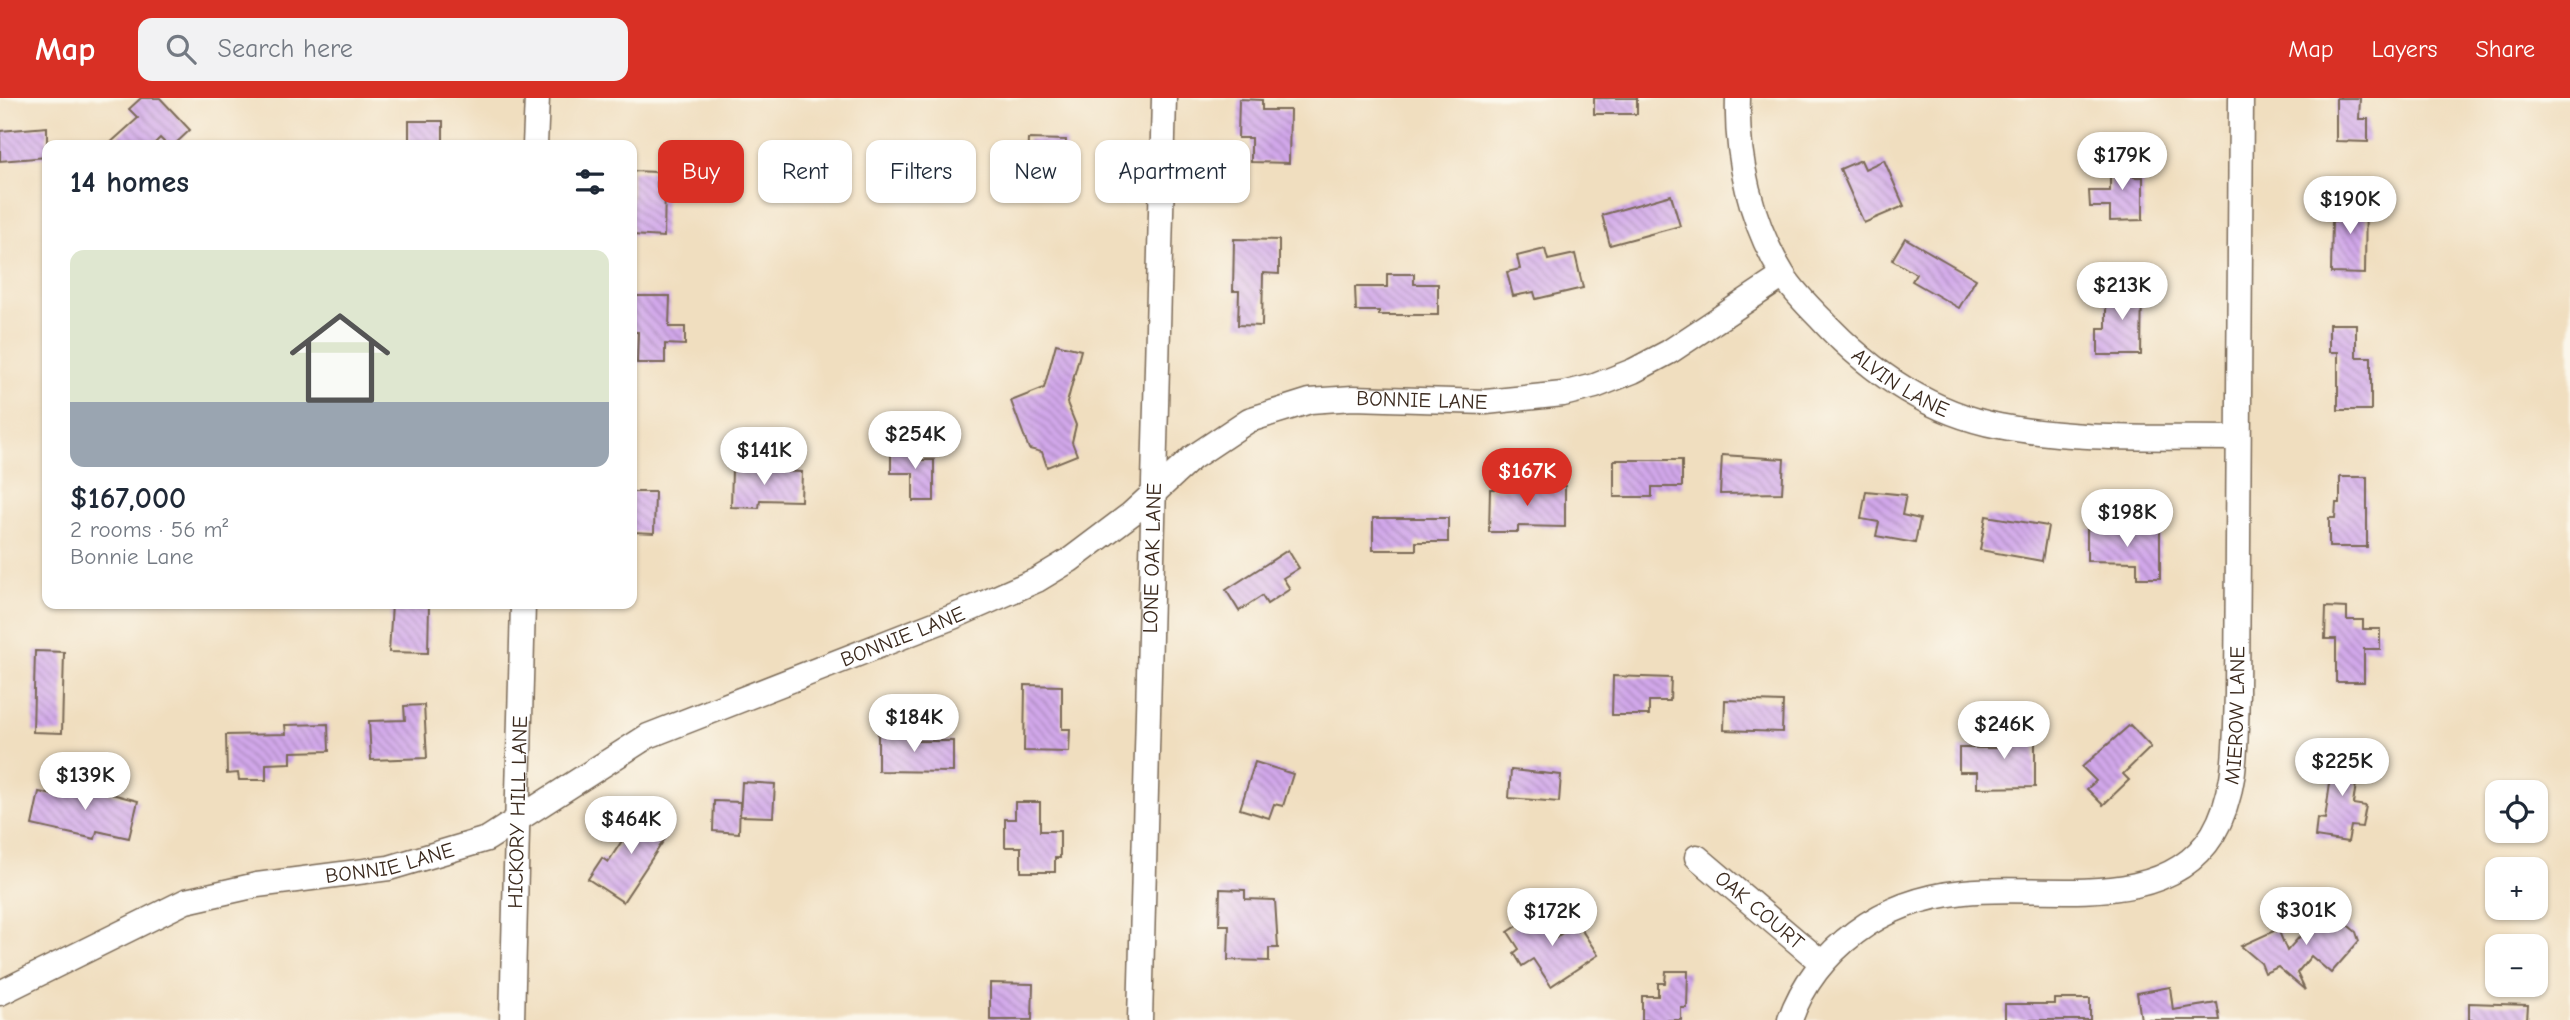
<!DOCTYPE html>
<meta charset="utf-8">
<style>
:root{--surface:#fff;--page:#f2f2f3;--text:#1f2937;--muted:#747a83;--line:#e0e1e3;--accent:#d93025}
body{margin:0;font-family:"Comic Neue",sans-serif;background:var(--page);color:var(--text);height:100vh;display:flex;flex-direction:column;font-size:26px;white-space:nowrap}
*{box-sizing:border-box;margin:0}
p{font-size:23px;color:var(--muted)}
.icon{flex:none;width:38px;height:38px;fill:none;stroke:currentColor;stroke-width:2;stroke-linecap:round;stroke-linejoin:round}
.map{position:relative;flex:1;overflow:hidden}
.drawer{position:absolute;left:42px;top:42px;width:595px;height:469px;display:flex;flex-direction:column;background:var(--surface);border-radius:14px;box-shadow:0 2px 5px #0004}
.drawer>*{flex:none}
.hud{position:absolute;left:658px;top:42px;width:665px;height:63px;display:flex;gap:14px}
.controls{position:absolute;left:2485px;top:682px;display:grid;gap:14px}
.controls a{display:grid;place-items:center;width:63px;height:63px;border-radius:14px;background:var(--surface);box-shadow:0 2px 5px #0004;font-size:35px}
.price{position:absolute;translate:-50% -60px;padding:0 16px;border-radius:24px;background:#fff;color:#222;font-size:23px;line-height:46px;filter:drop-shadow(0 2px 4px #0008)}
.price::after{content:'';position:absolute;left:50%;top:42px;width:21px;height:16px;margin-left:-10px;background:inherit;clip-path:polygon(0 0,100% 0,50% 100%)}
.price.active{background:var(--accent);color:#fff}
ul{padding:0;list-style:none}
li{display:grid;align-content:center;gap:14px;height:371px;padding:0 28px}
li+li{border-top:2px solid var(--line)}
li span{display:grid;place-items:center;height:217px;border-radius:14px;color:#555}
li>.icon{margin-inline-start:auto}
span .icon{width:126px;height:126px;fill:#fffc;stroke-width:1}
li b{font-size:30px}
h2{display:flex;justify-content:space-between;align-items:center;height:84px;padding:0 28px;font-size:30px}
.chip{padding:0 24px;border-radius:14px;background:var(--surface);box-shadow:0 2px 5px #0004;font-size:24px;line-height:63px}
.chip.active{background:var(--accent);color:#fff}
header{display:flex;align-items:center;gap:42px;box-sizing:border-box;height:98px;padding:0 35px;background:var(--accent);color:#fff}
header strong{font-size:33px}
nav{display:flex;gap:38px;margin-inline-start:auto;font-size:24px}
.search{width:490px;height:63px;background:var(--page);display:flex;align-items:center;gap:18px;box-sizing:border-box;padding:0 24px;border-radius:14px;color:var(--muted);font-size:26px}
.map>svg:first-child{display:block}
.building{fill:url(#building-back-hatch)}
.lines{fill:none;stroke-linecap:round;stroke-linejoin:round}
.minor-casing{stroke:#7a6956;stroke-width:27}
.minor{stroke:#fff;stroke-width:24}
.labels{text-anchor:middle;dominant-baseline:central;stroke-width:5;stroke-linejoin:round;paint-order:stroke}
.street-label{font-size:21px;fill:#3b2a1e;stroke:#fbf7ec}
</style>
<header>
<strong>Map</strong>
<div class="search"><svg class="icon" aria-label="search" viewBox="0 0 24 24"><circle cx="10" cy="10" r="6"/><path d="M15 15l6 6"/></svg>Search here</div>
<nav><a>Map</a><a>Layers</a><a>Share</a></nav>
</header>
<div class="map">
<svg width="2570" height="922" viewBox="0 0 2570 922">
<defs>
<pattern id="building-back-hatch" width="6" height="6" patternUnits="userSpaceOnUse" patternTransform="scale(1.75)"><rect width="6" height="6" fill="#d1a7ea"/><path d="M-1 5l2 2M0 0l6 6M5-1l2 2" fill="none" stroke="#ab88bd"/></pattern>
</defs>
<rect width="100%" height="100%" fill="#fbf7ec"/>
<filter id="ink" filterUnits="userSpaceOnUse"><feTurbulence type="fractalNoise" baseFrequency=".0143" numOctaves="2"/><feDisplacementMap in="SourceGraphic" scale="14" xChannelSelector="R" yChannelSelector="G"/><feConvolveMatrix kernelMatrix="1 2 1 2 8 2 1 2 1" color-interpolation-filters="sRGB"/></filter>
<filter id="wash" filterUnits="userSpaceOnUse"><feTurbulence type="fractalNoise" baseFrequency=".00686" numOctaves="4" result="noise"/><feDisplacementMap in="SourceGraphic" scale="28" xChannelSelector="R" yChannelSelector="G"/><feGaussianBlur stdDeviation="1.57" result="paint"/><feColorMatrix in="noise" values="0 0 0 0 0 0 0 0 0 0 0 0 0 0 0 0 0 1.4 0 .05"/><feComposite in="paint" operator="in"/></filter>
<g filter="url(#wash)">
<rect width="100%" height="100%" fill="#f0debf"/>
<g id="blocks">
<g class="building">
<path d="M141 0H160L190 32 174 47H167L160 40 153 47H108L138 20 129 11Z"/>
<rect x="1594" y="0" width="43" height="16"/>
<path d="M2336 0H2360L2359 21H2368V44L2336 43Z"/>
<path d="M1239 1 1262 2V12H1290L1289 65 1251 64V40H1238Z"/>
<rect x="409" y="23" width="34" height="24"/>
<path d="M47 29V59L0 63V33Z"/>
<path d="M1028 41 1066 42 1064 96 1026 95Z"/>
<path d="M2110 59H2134V79H2143V122L2110 123V109H2090L2089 93H2110Z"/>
<path d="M1861 62 1865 71 1884 62 1904 108 1864 125 1840 71Z"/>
<path d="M632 73 657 74V90H665L664 139 632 137Z"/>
<path d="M2341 94 2366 95 2365 176 2331 175 2332 123H2340Z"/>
<path d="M1671 97 1680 128 1610 147 1602 117Z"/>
<path d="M1905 140 1976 181 1959 210 1912 183 1916 176 1892 162Z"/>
<path d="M1234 141 1279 142V176L1263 175 1262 228 1238 227 1239 193H1233Z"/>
<path d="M1545 151 1548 162 1575 156 1583 190 1536 201 1534 194 1513 198 1507 174 1520 171 1517 158Z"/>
<path d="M1387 176H1414V186H1438V217H1379V213H1356L1355 189H1387Z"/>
<path d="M2106 187H2142L2141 257H2098V230H2106Z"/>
<path d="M632 198H670L669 229H685V247L665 246V265H637L638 234H632Z"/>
<path d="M2329 226H2356V259H2371V312H2338V254H2329Z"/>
<path d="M1056 246 1081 252 1067 305 1076 327 1072 344 1077 357 1047 369 1042 354 1029 351 1011 303 1044 290Z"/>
<path d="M891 348H918V362H934V403H913V375H891Z"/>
<path d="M1722 357 1784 361 1782 395 1720 396Z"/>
<path d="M1614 362H1682V389H1652V399H1614Z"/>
<path d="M732 371 802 374 801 403 760 402 759 410 731 409Z"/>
<path d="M2340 379H2367V449H2329V420H2335L2336 405H2340Z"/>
<path d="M1512 387 1565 388V429L1518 428V434H1489L1490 391H1511Z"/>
<path d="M1866 393 1906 397 1902 417 1920 421 1915 445 1876 438 1879 424 1861 421Z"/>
<path d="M632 394H655L654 435 632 434Z"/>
<path d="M1986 418 2048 428 2042 463 1980 452Z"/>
<path d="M1373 420H1448V444H1416V452H1373Z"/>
<path d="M2087 431 2160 433V480H2137V464L2087 463Z"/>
<path d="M1288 452 1299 470 1283 480 1290 491 1267 506 1262 498 1239 513 1226 492Z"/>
<path d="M392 506H429L428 555 389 554Z"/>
<path d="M2326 509 2347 510V522H2363V531H2380V551H2364V584H2336V541H2325Z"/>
<path d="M35 553 64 554 62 635 33 634Z"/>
<path d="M1613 578 1671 580 1670 603H1649V617H1612Z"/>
<path d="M1025 587 1062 588V631H1070L1069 654 1024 653Z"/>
<path d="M1725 602 1783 604 1782 634 1724 632Z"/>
<path d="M424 607 427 660 371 662 369 623 405 622 404 608Z"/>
<path d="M328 626 329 653 291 654V665L266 666V682H239L238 675 227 676 226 637 286 636 285 627Z"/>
<path d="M2008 626H2035V689L1977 690V674H1959V650H2008Z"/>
<path d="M2130 627 2151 649 2123 676 2129 682 2103 707 2087 691 2096 683 2082 669Z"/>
<path d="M878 635H910V643H953V674L878 673Z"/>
<path d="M2335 649 2361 653 2353 706 2366 708 2362 729 2351 728 2348 744 2315 739 2317 720 2325 721Z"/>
<path d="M1255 664 1293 676 1283 708 1274 706 1269 720 1240 711Z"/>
<path d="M1511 672 1561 677 1559 704 1509 700Z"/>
<path d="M67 684 138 703 129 740 97 733 95 741 32 727 39 694 63 699Z"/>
<path d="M742 684 775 686 773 719 740 718Z"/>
<path d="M714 703 740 704 739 735 713 733Z"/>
<path d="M1015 704H1040V733H1060V760H1055V774H1021V749H1005V721H1015Z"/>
<path d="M643 711 672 730 623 804 588 781 602 760 608 764Z"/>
<path d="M1220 791 1245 792V801L1275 802 1278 850H1269V863L1228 862 1229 827H1219Z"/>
<path d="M2326 809 2356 834 2359 843 2331 875 2311 858 2297 875 2305 892 2278 869 2265 875 2261 865 2241 848 2278 831 2287 853Z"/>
<path d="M1539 814 1556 839 1577 825 1598 857 1551 888 1533 861 1522 868 1514 855 1519 851 1508 834Z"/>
<path d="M1666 873H1688L1687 910H1681V922H1642V898H1658V885H1665Z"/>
<path d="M990 885 1033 886 1032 922H990Z"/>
<path d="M2170 889 2173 912 2217 905 2220 922H2141L2137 895Z"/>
<path d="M2055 901H2090V922H2005V906H2055Z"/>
<path d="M2469 905 2528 907 2527 922H2469Z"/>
</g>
</g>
</g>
<g filter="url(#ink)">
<use href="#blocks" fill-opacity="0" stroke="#7a6956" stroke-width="2"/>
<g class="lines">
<g class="minor-casing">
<g id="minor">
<path id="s1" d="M1738 0C1736 60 1751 125 1783 177 1793 193 1808 208 1821 221 1870 274 1927 314 1999 328 2076 343 2158 339 2237 340"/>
<path d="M535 47 537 0"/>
<path id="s2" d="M1697 759 1822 865"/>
<path id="s3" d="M0 895 186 803 257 787 389 770 487 741 648 638 955 518 1037 482 1070 462 1131 416 1192 360 1249 322 1310 303 1353 300 1486 304 1563 296 1595 288 1633 273 1669 254 1783 178"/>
<path id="s4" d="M512 922 523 506"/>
<path id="s5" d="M1140 922 1164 0"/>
<path id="s6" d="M1790 922C1802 887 1826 856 1856 834 1888 810 1925 798 1964 794 2043 785 2163 817 2213 736 2238 694 2235 643 2237 596L2241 0"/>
</g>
</g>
<use href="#minor" class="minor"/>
</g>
</g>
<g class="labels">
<g class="street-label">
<text stroke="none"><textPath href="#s1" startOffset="346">ALVIN LANE</textPath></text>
<text stroke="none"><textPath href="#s3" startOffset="1568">BONNIE LANE</textPath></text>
<text stroke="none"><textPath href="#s5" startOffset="462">LONE OAK LANE</textPath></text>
<text stroke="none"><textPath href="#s3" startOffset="980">BONNIE LANE</textPath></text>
<text stroke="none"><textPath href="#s6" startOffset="618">MIEROW LANE</textPath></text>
<text stroke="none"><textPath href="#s4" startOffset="208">HICKORY HILL LANE</textPath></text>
<text stroke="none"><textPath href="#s3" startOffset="415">BONNIE LANE</textPath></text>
<text stroke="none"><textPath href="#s2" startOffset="82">OAK COURT</textPath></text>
</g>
</g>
</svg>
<div class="controls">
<a><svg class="icon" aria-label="locate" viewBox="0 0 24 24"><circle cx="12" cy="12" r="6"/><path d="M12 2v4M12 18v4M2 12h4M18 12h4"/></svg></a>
<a>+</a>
<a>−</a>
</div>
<b class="price" style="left:2122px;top:94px">$179K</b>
<b class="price" style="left:2350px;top:138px">$190K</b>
<b class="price" style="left:2122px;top:224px">$213K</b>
<b class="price" style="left:915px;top:373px">$254K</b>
<b class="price" style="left:764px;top:389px">$141K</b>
<b class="price active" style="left:1527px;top:410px">$167K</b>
<b class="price" style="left:2127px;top:451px">$198K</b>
<b class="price" style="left:914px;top:656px">$184K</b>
<b class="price" style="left:2004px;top:663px">$246K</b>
<b class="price" style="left:2342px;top:700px">$225K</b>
<b class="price" style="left:85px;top:714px">$139K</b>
<b class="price" style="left:631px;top:758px">$464K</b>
<b class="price" style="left:2306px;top:849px">$301K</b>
<b class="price" style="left:1552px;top:850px">$172K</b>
<div class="hud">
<a class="chip active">Buy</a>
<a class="chip">Rent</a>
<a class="chip">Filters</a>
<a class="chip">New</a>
<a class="chip">Apartment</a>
</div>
<section class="drawer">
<h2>14 homes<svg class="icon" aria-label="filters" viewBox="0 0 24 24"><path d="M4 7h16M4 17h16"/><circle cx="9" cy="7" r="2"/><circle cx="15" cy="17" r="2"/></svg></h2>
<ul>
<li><span style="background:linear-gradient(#dfe7d0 70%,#9aa5b1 0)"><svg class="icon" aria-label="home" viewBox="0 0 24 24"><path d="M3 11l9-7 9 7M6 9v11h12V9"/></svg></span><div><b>$167,000</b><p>2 rooms · 56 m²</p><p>Bonnie Lane</p></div></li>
</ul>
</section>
</div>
